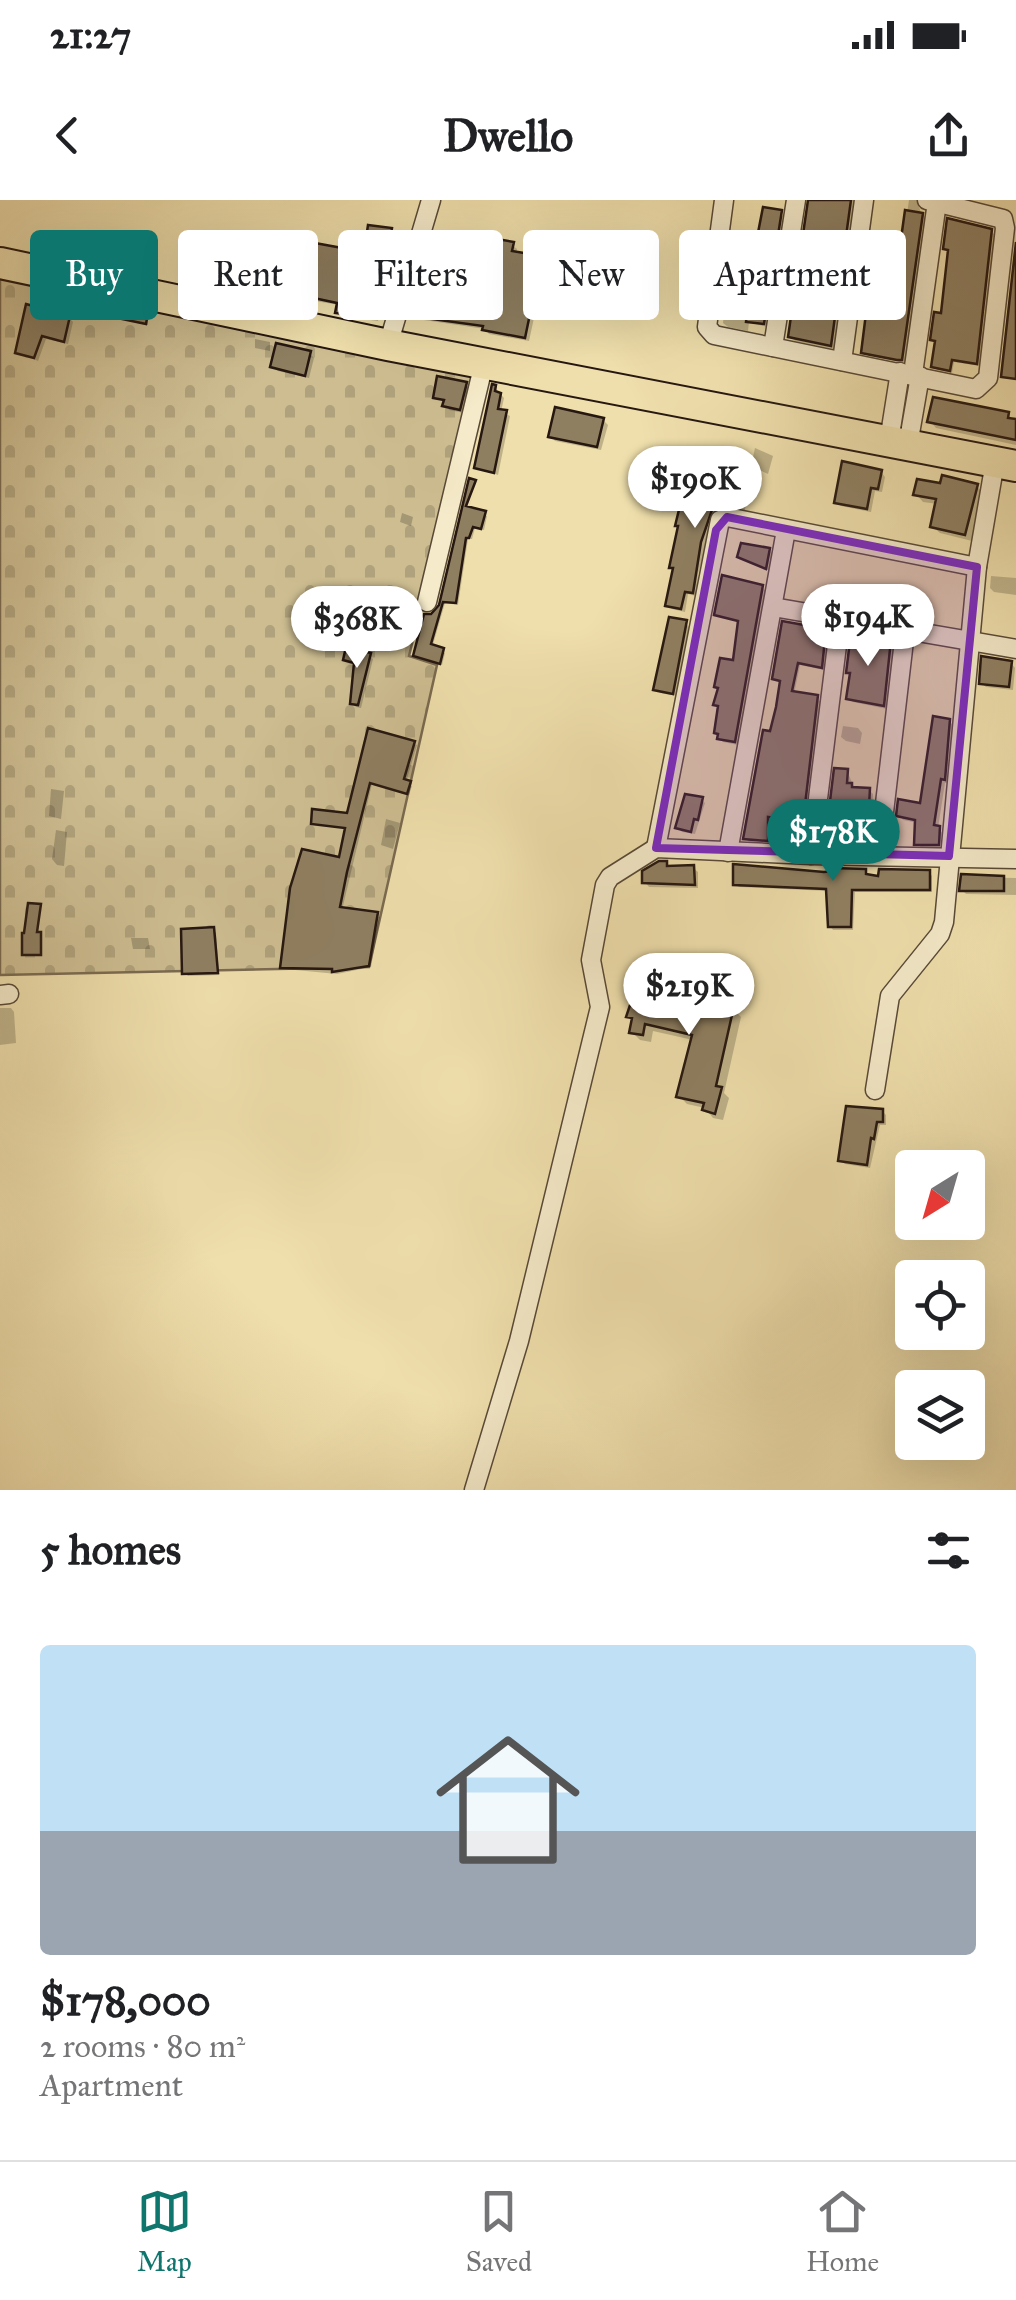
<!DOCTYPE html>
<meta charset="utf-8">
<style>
:root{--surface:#fff;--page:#f2f2f2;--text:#202124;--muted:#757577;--line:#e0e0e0;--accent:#0f766e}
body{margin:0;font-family:"IM FELL Great Primer",serif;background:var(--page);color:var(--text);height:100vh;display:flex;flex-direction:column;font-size:38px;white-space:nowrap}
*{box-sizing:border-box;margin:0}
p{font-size:32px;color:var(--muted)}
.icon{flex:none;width:55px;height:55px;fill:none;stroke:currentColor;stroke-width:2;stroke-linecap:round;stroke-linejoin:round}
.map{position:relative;height:1290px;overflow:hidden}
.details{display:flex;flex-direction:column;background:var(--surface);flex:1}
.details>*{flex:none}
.hud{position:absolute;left:30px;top:30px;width:958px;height:90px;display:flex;gap:20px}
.needle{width:65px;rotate:217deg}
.fabs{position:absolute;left:895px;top:950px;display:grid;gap:20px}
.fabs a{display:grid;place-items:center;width:90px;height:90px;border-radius:10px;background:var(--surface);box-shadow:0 10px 40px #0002;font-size:50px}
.price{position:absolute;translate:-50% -85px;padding:0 22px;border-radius:35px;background:#fff;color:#222;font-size:32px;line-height:65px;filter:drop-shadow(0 2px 5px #0008)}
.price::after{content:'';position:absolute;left:50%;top:60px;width:30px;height:22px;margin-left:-15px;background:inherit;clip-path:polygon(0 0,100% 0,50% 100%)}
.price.active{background:var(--accent);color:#fff}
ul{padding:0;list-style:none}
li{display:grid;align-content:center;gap:20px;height:530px;padding:0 40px}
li+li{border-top:2px solid var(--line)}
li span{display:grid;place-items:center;height:310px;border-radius:10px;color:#555}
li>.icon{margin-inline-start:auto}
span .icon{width:180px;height:180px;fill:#fffc;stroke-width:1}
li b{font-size:42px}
h2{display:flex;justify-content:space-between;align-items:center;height:120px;padding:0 40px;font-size:42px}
.pill{padding:0 35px;border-radius:10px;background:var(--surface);box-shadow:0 10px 40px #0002;font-size:35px;line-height:90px}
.pill.active{background:var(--accent);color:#fff}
.status{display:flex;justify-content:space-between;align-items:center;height:70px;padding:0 50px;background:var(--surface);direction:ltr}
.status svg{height:28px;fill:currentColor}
header{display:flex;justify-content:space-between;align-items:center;height:130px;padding:0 40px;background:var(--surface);font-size:45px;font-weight:700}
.dock{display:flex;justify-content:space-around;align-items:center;height:140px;border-top:2px solid var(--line);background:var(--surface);font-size:28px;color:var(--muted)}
.dock a{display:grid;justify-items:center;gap:5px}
.dock .active{color:var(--accent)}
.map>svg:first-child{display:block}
.cemetery{fill:url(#cemetery-stones);stroke:#7a6a50;stroke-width:2.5}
.shadow{fill:#0003;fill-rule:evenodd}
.building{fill:#8f7f61;stroke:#261710;stroke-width:2.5;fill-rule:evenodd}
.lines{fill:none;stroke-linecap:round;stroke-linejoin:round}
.minor-casing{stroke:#584937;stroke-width:21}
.primary-casing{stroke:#261710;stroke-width:34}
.minor{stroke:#f5eac9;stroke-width:18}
.primary{stroke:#efdfac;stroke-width:30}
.marked{fill:#7b2cbf;fill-opacity:0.2;stroke:#7b2cbf;stroke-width:8;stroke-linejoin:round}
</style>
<div class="status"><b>21:27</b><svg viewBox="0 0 49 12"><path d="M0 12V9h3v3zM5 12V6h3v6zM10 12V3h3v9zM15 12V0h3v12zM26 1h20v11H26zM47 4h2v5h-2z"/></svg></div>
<header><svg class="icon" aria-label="back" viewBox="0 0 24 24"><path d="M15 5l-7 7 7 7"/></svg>Dwello<svg class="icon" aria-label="share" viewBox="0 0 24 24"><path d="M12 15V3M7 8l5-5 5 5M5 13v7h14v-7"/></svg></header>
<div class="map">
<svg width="1016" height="1290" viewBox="0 0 1016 1290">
<defs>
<pattern id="cemetery-stones" width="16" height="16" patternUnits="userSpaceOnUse" patternTransform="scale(2.5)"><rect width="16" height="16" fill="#cdbd91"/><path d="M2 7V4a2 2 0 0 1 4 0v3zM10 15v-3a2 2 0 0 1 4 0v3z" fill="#b0a27c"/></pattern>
</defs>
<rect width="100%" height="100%" fill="#efdfac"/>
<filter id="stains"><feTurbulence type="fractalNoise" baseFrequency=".002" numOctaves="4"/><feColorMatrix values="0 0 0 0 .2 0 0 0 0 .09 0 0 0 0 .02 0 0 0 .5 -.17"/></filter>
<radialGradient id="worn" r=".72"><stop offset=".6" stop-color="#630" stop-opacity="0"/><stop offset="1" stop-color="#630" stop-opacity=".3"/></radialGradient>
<path class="cemetery" d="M0 79 63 88 478 177 409 456 437 465 369 767 0 775Z"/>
<g class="shadow">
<path d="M810 0H856L835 149 795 141 791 137Z"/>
<path d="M909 0H921L918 3 921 13 926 18 906 163 868 156 864 152 875 61 871 57 902 49Z"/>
<path d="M780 13 784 17 767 127 749 122 748 131 728 127 723 123 724 112 749 119 755 65 736 61 732 57 758 46Z"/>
<path d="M391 31 395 35 391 64 378 62 371 98 381 103 378 121 341 116 337 112 339 105 315 101 312 92 289 88 283 82 280 99 236 94 232 90 261 49 266 54 263 73 279 76 285 82 315 63 366 55Z"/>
<path d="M991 31 995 35 980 166 954 162 952 173 937 170 934 166 950 53 946 48Z"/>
<path d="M441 41 445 46 469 51 512 45 517 49 516 54 541 58 546 63 529 141 489 134 485 129 417 119 413 115ZM468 77 494 81 488 111 462 107Z"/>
<path d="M63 106 147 116 148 125 66 108Z"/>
<path d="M69 118 73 122 68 144 46 139 38 161 18 152Z"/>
<path d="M255 139 270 142V151L255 148Z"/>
<path d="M309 153 314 158 309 178 278 171 273 166Z"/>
<path d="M465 184 470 189 464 213 449 210 446 203 435 197Z"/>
<path d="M494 187 504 198 501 212 510 216 498 275 477 267Z"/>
<path d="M1008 215 1016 222V245L936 228 930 221Z"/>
<path d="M603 220 608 225 601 250 555 241 551 236Z"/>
<path d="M755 248 773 256 768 274 751 266Z"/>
<path d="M881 272 885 277 882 292 875 291 871 312 841 306 836 302Z"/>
<path d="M711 281 716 286 743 291 747 296 745 310H717L698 374 696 396 688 394 685 412 672 409 668 405Z"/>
<path d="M477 285 468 309 487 316 484 330 475 328 472 339H468L458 405 445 403 432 448 445 453 442 465 416 455 433 416 441 406 466 304 469 306Z"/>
<path d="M976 286 984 293 972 341 940 333 932 326 938 304 923 302 916 294Z"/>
<path d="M402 313 413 317 411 326 400 322Z"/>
<path d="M769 350 773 354 770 371 739 356Z"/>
<path d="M991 376 1016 378V395L994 392 990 388Z"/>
<path d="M762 388 766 391 738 545 723 542 720 538V508L716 504 735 463 741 423 717 414Z"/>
<path d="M685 423 689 427 677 496 660 493 656 489Z"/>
<path d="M825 431 829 435 824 470 800 465 794 494 820 501 805 624 771 619 770 643 749 642 746 639 782 483 775 478Z"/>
<path d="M890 442 895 447 887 509 853 502 848 498 853 475Z"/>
<path d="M369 456 373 459 361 508 356 507 352 503 356 465 346 460Z"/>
<path d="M1011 463 1015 468 1013 490 986 487 981 483Z"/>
<path d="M949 521 954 526 948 583H945L938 628 942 633 940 648H922L917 644 918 623 903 620 899 615 922 606Z"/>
<path d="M843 526 858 528 862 533 860 544 846 541 841 537Z"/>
<path d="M369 532 417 545 406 582 412 586 409 595 372 584 342 710 380 717 371 767 337 774 285 769 282 767 340 660 347 629 313 623 348 616Z"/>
<path d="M847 571 855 589 869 590 873 594 870 646 832 645 828 641Z"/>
<path d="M51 589 64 591 61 619 49 616Z"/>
<path d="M701 599 705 603 695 634 682 632 678 628Z"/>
<path d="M386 619 400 623 393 649 381 645Z"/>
<path d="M56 630 67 632 64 666 57 665 52 659Z"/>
<path d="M666 664 671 668H693L698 672V688L649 687 645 682Z"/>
<path d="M865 671 868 677 929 672 932 676V692H855L853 730H833L830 726 829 691 739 687 736 684Z"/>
<path d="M963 677 1016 678V695L966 694 962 690Z"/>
<path d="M213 730 216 733 219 775 188 776 185 773Z"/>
<path d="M131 738H148L150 749H133Z"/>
<path d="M652 801 733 809 741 817 724 893 729 898 723 920 713 918 705 908 687 904 679 896 693 840 653 831 651 842 640 840 632 832 634 821 629 817Z"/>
<path d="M0 808H11L14 812 16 843 0 845Z"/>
<path d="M882 911 886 915V925H880L870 968 845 964 841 960Z"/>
</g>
<g class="building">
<path d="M808 0H851L831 146 788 137Z"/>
<path d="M763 7 782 10 764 124 746 122 753 62 729 58 733 38 756 43Z"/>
<path d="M905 10 923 13 902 160H897L861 153 873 58 869 57 871 40 900 46Z"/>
<path d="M947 18 992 29 977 164 952 160 950 171 931 167 935 141 930 140 934 112 941 113 948 50 943 49Z"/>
<path d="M368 25 392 28 387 61 374 59 367 94 378 96 375 118 335 113 337 103 309 97 310 89 282 85 286 65 296 66 298 58 313 61 315 43 364 52Z"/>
<path d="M469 34 514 42 512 51 542 56 525 138 482 130 483 126 410 116 433 37 442 39 441 44 467 48ZM464 74 492 78 486 108 459 103Z"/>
<path d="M237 42 262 47 259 70 280 73 276 96 229 91Z"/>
<path d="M1016 42V179L1001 177Z"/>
<path d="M63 95 148 113 146 124 60 106Z"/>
<path d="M26 104 70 116 64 142 42 136 34 158 15 153Z"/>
<path d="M276 143 311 151 305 176 270 167Z"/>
<path d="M437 176 467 182 460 210 442 206 444 200 433 198Z"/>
<path d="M492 184 496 185 495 191 501 193 498 209 507 210 494 273 474 268Z"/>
<path d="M933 197 1009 212 1008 218 1016 219V240L927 222Z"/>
<path d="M555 207 604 218 597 247 548 237Z"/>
<path d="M842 261 882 270 878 289 871 288 867 309 834 303Z"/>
<path d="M688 273 712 279 711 283 744 289 741 307H713L701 342 693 393 685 392 681 409 665 406 673 368H669L678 326H675Z"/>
<path d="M942 275 978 284 965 335 930 327 936 299 913 295 917 279 940 283Z"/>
<path d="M469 278 476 280 466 306 486 311 481 329 473 327 469 338H466L456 403 443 402 431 444 444 448 440 464 413 456 424 414H431L439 405Z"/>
<path d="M741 343 770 348 766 369 737 357Z"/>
<path d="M722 375 763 385 735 542 717 539 718 534 714 533 718 506 713 505 718 488 714 487 720 458 733 460 738 421 714 415Z"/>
<path d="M669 417 687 420 673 494 653 490Z"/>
<path d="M782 421 826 429 822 468 798 463 792 491 818 495 803 622 768 617V641L743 639 763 530 770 531 776 507 780 481 772 479Z"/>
<path d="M851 433 891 440 884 506 846 499 850 473H846Z"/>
<path d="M346 447 371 453 358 505 350 504 354 463 343 460Z"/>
<path d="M981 456 1012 461 1009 487 979 484Z"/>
<path d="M933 516 950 519 945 580 941 579 934 625 940 626 939 645H914L915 620 896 616 898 599 920 603Z"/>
<path d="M368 528 415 541 404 579 411 581 407 594 370 583 347 672 340 707 378 712 369 766 332 772V769L280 768 290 688 302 649 339 657 345 628 311 624 312 609 347 613Z"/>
<path d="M834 568 848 569 847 583H852V587L870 588 867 644 825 642Z"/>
<path d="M685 594 703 597 698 620 694 619 691 632 675 628Z"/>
<path d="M659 661H667V666L694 665 695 685 642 683V671Z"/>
<path d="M733 664 824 672 833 671V668L866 669V674L878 676 879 669 930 670V690H852L851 727H828L826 689 733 685Z"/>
<path d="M961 674 1004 676V691H959Z"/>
<path d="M28 703 41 704 37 732H41V755H22V733H24Z"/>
<path d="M214 727 218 773 182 774 181 729Z"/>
<path d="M653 788 734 806 716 886 722 887 715 914 702 910 704 903 676 897 692 835 645 824 643 835 629 833 632 818 626 817 634 793 651 798Z"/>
<path d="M846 906 883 909V922H877L874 939 871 938 867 965 838 961Z"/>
</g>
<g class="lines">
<g class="minor-casing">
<g id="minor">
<path d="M724 0 707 127 714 135 976 189 988 178 1005 28 1003 19 927 0"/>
<path d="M388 145 431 0"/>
<path d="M773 147 796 0"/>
<path d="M842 161 864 0"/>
<path d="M913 174 937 2"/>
<path d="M889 241 900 172"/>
<path d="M908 245 920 176"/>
<path d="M427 402 484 163"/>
<path d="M773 407 1016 449"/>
<path d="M656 648 720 320 727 317 977 367"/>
<path d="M728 652 786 330"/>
<path d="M811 655 840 421"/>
<path d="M879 655 905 432"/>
<path d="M0 795 9 794"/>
<path d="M875 890 890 796 940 734 944 722 977 367 995 262"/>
<path d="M474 1290 519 1141 600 807 591 760 605 685 610 677 656 648 811 655 1016 659"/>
</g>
</g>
<g class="primary-casing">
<path id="primary" d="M0 63 388 145 1016 266"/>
</g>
<use href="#minor" class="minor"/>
<use href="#primary" class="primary"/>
</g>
<path class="marked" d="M727 317 977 367 949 656 656 648 716 330Z"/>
<rect width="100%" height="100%" filter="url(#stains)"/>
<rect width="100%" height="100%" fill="url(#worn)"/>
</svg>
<div class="fabs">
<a><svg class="needle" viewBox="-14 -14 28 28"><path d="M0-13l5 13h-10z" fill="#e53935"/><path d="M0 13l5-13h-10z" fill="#757577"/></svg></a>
<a><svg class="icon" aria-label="locate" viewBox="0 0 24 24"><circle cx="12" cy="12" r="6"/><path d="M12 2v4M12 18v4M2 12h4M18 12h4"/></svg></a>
<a><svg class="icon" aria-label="layers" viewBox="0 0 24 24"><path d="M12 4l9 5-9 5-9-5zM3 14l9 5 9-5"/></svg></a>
</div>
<b class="price" style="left:695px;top:331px">$190K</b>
<b class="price" style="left:868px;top:469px">$194K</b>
<b class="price" style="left:357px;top:471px">$368K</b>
<b class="price active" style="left:833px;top:684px">$178K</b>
<b class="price" style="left:689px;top:838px">$219K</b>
<div class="hud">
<a class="pill active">Buy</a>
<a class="pill">Rent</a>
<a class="pill">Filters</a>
<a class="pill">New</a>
<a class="pill">Apartment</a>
</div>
</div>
<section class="details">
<h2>5 homes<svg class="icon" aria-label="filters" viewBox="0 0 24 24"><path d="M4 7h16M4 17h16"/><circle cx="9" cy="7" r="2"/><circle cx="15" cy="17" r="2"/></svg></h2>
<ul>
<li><span style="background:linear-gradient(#bfe0f5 60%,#9aa5b1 0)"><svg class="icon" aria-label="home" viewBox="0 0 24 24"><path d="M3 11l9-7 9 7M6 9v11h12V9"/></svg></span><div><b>$178,000</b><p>2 rooms · 80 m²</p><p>Apartment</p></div></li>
</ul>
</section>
<nav class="dock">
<a class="active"><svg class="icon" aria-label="map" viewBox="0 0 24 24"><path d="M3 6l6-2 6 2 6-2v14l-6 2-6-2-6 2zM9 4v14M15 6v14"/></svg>Map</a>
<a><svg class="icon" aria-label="saved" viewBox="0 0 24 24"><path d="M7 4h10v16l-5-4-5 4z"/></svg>Saved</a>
<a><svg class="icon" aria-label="home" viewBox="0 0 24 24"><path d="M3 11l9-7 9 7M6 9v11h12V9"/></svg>Home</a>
</nav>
